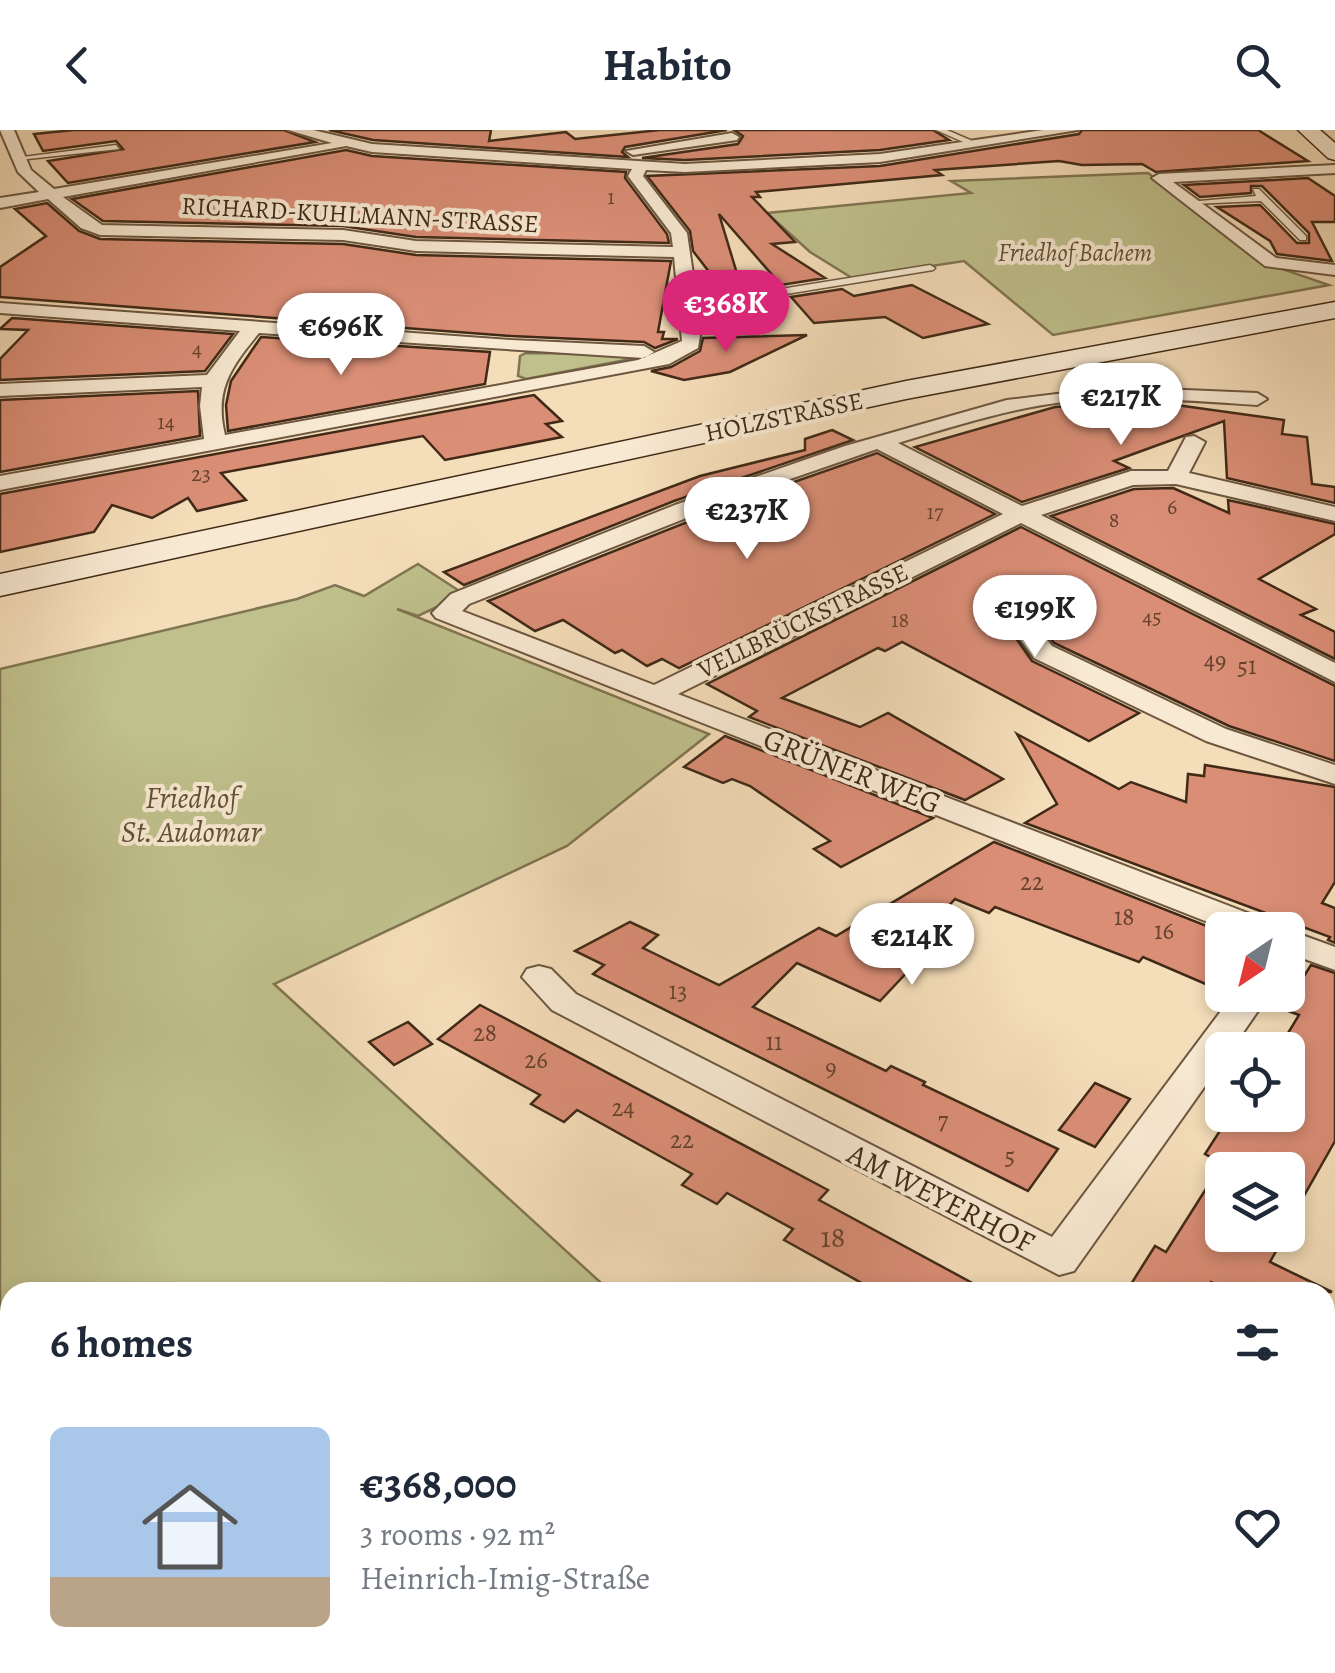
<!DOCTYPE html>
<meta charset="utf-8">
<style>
:root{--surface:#fff;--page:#f2f2f3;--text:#1f2937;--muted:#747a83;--accent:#db2777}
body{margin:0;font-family:Alegreya,serif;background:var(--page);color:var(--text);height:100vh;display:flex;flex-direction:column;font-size:38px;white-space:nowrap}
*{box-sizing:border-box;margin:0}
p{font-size:32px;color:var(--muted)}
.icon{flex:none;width:55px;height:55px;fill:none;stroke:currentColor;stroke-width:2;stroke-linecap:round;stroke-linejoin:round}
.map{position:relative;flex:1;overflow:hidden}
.sheet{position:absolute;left:0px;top:1152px;width:1335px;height:392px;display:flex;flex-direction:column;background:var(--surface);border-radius:30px 30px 0 0;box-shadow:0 5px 15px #0003}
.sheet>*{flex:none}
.needle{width:65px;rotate:215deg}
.tools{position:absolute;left:1205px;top:782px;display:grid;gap:20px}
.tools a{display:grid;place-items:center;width:100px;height:100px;border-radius:15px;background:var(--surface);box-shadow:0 5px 15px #0003;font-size:50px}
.price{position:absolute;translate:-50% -85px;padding:0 22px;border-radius:35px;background:#fff;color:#222;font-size:32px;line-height:65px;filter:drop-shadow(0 2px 5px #0008)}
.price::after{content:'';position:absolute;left:50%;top:60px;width:30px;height:22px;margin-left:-15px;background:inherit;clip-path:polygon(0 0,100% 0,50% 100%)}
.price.selected{background:var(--accent);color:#fff}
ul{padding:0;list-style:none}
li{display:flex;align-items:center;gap:30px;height:250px;padding:0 50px}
li span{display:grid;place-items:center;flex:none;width:280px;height:200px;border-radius:15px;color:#555}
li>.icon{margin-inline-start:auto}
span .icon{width:120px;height:120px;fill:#fffc;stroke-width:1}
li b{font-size:42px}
h2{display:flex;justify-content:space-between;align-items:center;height:120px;padding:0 50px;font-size:42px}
header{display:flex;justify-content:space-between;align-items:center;height:130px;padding:0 50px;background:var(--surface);font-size:45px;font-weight:700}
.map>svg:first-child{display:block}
.green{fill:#bfc08c;stroke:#807552;stroke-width:2.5}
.building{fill:#da8e76;stroke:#402a17;stroke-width:2.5}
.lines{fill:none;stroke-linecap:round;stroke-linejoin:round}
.lane-casing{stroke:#6d5740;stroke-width:3}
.street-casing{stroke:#6d5740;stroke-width:4}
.secondary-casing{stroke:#402a17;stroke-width:3}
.lane{fill:#f8e9d2;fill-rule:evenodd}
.street{fill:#f8e9d2;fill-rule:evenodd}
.secondary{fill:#f8e9d2;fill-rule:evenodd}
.rail-casing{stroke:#402a17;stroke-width:14}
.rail{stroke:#f8e9d2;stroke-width:10;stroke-dasharray:31;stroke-linecap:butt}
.labels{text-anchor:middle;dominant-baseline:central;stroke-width:8;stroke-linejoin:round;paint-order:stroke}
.far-number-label{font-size:22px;fill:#66432f}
.far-street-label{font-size:25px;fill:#402a17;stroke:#f8e9d2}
.far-park-label{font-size:25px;font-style:italic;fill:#605034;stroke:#f8e9d2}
.number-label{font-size:25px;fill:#66432f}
.street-label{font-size:30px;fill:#402a17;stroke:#f8e9d2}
.park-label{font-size:30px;font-style:italic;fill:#605034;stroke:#f8e9d2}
.near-number-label{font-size:30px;fill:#66432f}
</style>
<header><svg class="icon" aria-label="back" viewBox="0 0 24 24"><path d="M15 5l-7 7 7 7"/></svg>Habito<svg class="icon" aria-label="search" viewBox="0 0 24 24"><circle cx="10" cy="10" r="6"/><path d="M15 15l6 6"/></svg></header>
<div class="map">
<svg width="1335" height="1543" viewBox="0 0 1335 1543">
<rect width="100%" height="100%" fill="#f4ddb9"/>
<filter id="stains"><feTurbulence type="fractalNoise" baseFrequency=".002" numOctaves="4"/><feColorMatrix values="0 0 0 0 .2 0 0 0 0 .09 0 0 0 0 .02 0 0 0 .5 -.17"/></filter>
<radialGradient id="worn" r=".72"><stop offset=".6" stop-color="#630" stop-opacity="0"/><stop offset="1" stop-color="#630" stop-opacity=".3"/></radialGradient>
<g class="green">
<path d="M1148 43 1265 133 1329 155 1053 205 964 131 852 148 810 122 767 83 971 63 951 51Z"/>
<path d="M526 223 618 224 631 229 526 249 518 246 520 226Z"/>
<path d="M418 434 464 464 418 486 397 479 709 604 567 716 274 854 611 1162H10V1355L0 1357V539L297 469 335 455 364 466Z"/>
<path d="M10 1502V1535H1183L1209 1543H0V1503Z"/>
</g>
<g class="building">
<path d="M74 0H284L315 12 68 53 48 31 123 19 116 11 43 21 34 4Z"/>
<path d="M329 0H491L489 11 566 2 575 9 660 0H727L625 17 622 22 628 27 373 10Z"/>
<path d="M734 0H933L949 10 880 20 685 30 642 28 738 14 743 6Z"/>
<path d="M1082 0H1258L1308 31 1156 42 1142 34 1082 35 1059 31 935 40 942 45 756 62 760 67H752L795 112 772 114 825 148 781 155 719 84 742 160H723L693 121 690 101 647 46 880 36 1079 4Z"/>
<path d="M346 20 372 26 626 42 625 48 667 104 669 113 416 107 343 96 103 91 72 69Z"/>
<path d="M1308 48 1335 66V92H1312L1332 131 1277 124 1270 111 1217 77 1260 75 1297 113H1309V103L1262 56H1251V63L1200 67 1184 55Z"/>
<path d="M47 73 79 101 100 109 343 114 416 125 671 131 658 202H664L662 209H678L655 218 644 212 511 206 0 167V137L46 106 15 79Z"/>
<path d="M912 155 988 194 923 208 885 187 814 193 791 167 842 159 854 166Z"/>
<path d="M12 188 233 204 205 241 0 250V229L28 200 0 199Z"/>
<path d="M807 205 730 242 684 250 651 241 671 237 700 221 703 208Z"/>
<path d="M261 207 490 222 485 254 228 301 226 275 231 251Z"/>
<path d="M198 261 200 306 0 342V270Z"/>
<path d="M534 265 562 291 546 294 562 307 445 330 423 306 221 343 246 370 197 381 188 368 152 388 112 375 94 402 0 422V364Z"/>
<path d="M1112 273H1162L1284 290 1282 304 1307 307 1312 354 1335 357V373L1227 348 1224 291 1114 331 1129 338 1022 372 915 317 1055 277Z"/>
<path d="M832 300 853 310 674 371 464 455 444 442 700 346 805 320V309Z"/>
<path d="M877 323 995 384 679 538 662 529 647 536 622 520 615 523 563 490 535 501 488 471 748 368Z"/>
<path d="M1173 358 1229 383 1228 370 1335 394V404L1259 449 1316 479 1301 485 1335 502V529L1051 386 1134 359Z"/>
<path d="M1021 397 1335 556V631L1229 596 1054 513 1045 501 1034 497 1016 508 1032 531 1139 583 1089 611 902 512 885 521 878 518 782 568 860 597 888 583 1003 649 965 670 749 587 757 581 707 554Z"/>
<path d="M1017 604 1119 659 1131 652 1186 672 1188 644 1204 646 1205 635 1335 657V752L1322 773 1335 778V813L1328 810 1330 807 1025 693 1057 674Z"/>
<path d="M725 606 933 688 841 737 814 719 830 711 750 656 732 649 723 653 684 637Z"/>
<path d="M994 712 1222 802V861L1143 827 1139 832 995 777 989 783 955 769 897 832 911 838 880 871 797 833 753 877 886 941 891 936 925 952 923 955 1058 1019 1028 1061 593 844 604 835 575 821 630 792 658 805 643 818 719 855 819 798 836 806Z"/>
<path d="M1311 835 1335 843V1011L1288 1094V1040H1222V1105H1285L1270 1132 1332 1162H1233L1211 1152 1205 1162H1126L1155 1116 1166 1122 1218 1040H1207L1214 1029 1205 1024 1230 985H1288V903L1299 885 1283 879Z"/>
<path d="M480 875 828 1060 819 1070 989 1162H878L784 1110 793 1099 727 1063 717 1074 682 1055 692 1044 577 980 564 992 531 974 540 965 438 909Z"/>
<path d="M408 892 432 914 394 935 369 912Z"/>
<path d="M1095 953 1130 969 1095 1017 1059 1000Z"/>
</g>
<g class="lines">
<g class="lane-casing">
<g id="lane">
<path d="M936 0H947L977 13 970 15Z"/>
<path d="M116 15 119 19 19 30 15 28Z"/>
<path d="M1253 59H1259L1306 106V110H1300L1261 71 1192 74 1188 72 1256 66Z"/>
<path d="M930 135 935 138 933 140 750 170 688 169 683 166 688 163 750 164Z"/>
<path d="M764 196 768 197V201L692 202 687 199 692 196Z"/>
</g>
</g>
<g class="street-casing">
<g id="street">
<path d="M0 0H14L31 40 54 59 332 13 288 0H313L372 14 685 34 880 24 1043 0H1078L880 32 685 42 646 40 643 46 687 103 701 199 698 218 669 234 0 360V346L204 309 200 276 202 257 0 266V254L207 245 240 201 0 183V173L511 210 644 216 654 222 644 228 259 203C231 237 214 260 225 305L638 230 682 211 674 127 416 121 343 110 100 105 81 98 48 69 0 78V68L39 62 18 42ZM346 16 372 22 632 39 628 46 671 103 673 117 416 111 343 100 102 95 63 67Z"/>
<path d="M732 3 739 7 737 10 633 25 626 21Z"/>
<path d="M1335 35V43L1173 52 1276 128 1335 135V145L1265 136 1152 48 1159 44Z"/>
<path d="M1114 257 1257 263 1267 269 1257 275C1193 271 1128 265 1063 272 1007 279 952 297 898 313L1022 376 1131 341H1168L1186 307 1194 306 1205 312 1189 343 1335 377V391L1176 354 1133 355 1041 385 1335 533V552L1021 393 678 564 1271 792 1276 800H1228L436 488 432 483 451 464 675 375 845 316 1007 270ZM877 319 1003 384 654 555 462 481 469 474 747 364Z"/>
<path d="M1033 501 1042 503 1052 516 1226 599 1335 635V654L1206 611 1034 528 1020 509Z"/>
<path d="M1288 800 1335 817V840L1288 823Z"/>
<path d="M539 836 551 839 576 864 1052 1107 1233 865H1269L1231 920H1222V932L1074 1141 1059 1145 552 880 522 847 527 839Z"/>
</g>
</g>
<g class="secondary-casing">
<g id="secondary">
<path d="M1298 0H1320L1335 13V30L1328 28Z"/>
<path d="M1335 172V188L906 269 0 466V444L906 251Z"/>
</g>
</g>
<use href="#lane" class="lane"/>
<use href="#street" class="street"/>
<use href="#secondary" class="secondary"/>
<g class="rail-casing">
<g id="rail">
<path d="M0 1430 10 1429"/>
<path d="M1273 1535 1295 1543"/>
</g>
</g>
<use href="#rail" class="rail"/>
</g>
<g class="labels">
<g class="far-number-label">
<text x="611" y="67">1</text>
<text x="197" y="219">4</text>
<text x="166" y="292">14</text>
<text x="201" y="344">23</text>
<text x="1172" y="377">6</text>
<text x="935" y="382">17</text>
<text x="1114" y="390">8</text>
<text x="1152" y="487">45</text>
<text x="900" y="490">18</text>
</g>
<g class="far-street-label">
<text transform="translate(360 85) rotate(3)">RICHARD-KUHLMANN-STRASSE</text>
<text transform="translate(784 287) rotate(-12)">HOLZSTRASSE</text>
<text transform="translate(803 491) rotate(-26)">VELLBRÜCKSTRASSE</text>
</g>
<g class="far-park-label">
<text x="1075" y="123">Friedhof Bachem</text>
</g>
<g class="number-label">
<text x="1215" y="531">49</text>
<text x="1247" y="536">51</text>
<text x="1032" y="752">22</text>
<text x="1124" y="787">18</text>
<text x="1164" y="801">16</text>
<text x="678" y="861">13</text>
<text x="485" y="903">28</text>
<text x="774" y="912">11</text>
<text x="536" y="930">26</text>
<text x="831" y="938">9</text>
<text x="623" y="978">24</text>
<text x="943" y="991">7</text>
<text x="682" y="1010">22</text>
<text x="1010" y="1026">5</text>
</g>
<g class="street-label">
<text transform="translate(852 641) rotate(21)">GRÜNER WEG</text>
<text transform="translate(941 1068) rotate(27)">AM WEYERHOF</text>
</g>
<g class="park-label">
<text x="191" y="668">Friedhof<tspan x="191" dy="34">St. Audomar</tspan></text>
</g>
<g class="near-number-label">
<text x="833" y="1107">18</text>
</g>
</g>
<rect width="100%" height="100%" filter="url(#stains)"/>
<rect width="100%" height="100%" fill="url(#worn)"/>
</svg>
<div class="tools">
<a><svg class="needle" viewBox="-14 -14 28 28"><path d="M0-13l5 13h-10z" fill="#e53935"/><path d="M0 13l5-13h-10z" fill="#747a83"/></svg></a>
<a><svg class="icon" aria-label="locate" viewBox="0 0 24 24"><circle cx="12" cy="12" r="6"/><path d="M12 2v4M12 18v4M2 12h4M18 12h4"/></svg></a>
<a><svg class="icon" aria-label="layers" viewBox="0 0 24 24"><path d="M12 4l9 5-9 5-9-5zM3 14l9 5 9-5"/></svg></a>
</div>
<b class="price selected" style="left:726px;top:225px">€368K</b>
<b class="price" style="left:341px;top:248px">€696K</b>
<b class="price" style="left:1121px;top:318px">€217K</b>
<b class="price" style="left:747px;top:432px">€237K</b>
<b class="price" style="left:1035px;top:530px">€199K</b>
<b class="price" style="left:912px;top:858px">€214K</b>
<section class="sheet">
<h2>6 homes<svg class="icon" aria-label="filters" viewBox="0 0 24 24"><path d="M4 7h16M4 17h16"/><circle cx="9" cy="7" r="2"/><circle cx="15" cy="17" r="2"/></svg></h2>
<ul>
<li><span style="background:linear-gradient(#a9c7e8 75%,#b9a48a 0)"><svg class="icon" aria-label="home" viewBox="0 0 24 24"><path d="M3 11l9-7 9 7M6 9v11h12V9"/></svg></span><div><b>€368,000</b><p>3 rooms · 92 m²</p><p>Heinrich-Imig-Straße</p></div><svg class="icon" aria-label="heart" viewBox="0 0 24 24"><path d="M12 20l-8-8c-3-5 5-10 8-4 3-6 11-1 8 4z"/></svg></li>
</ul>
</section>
</div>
